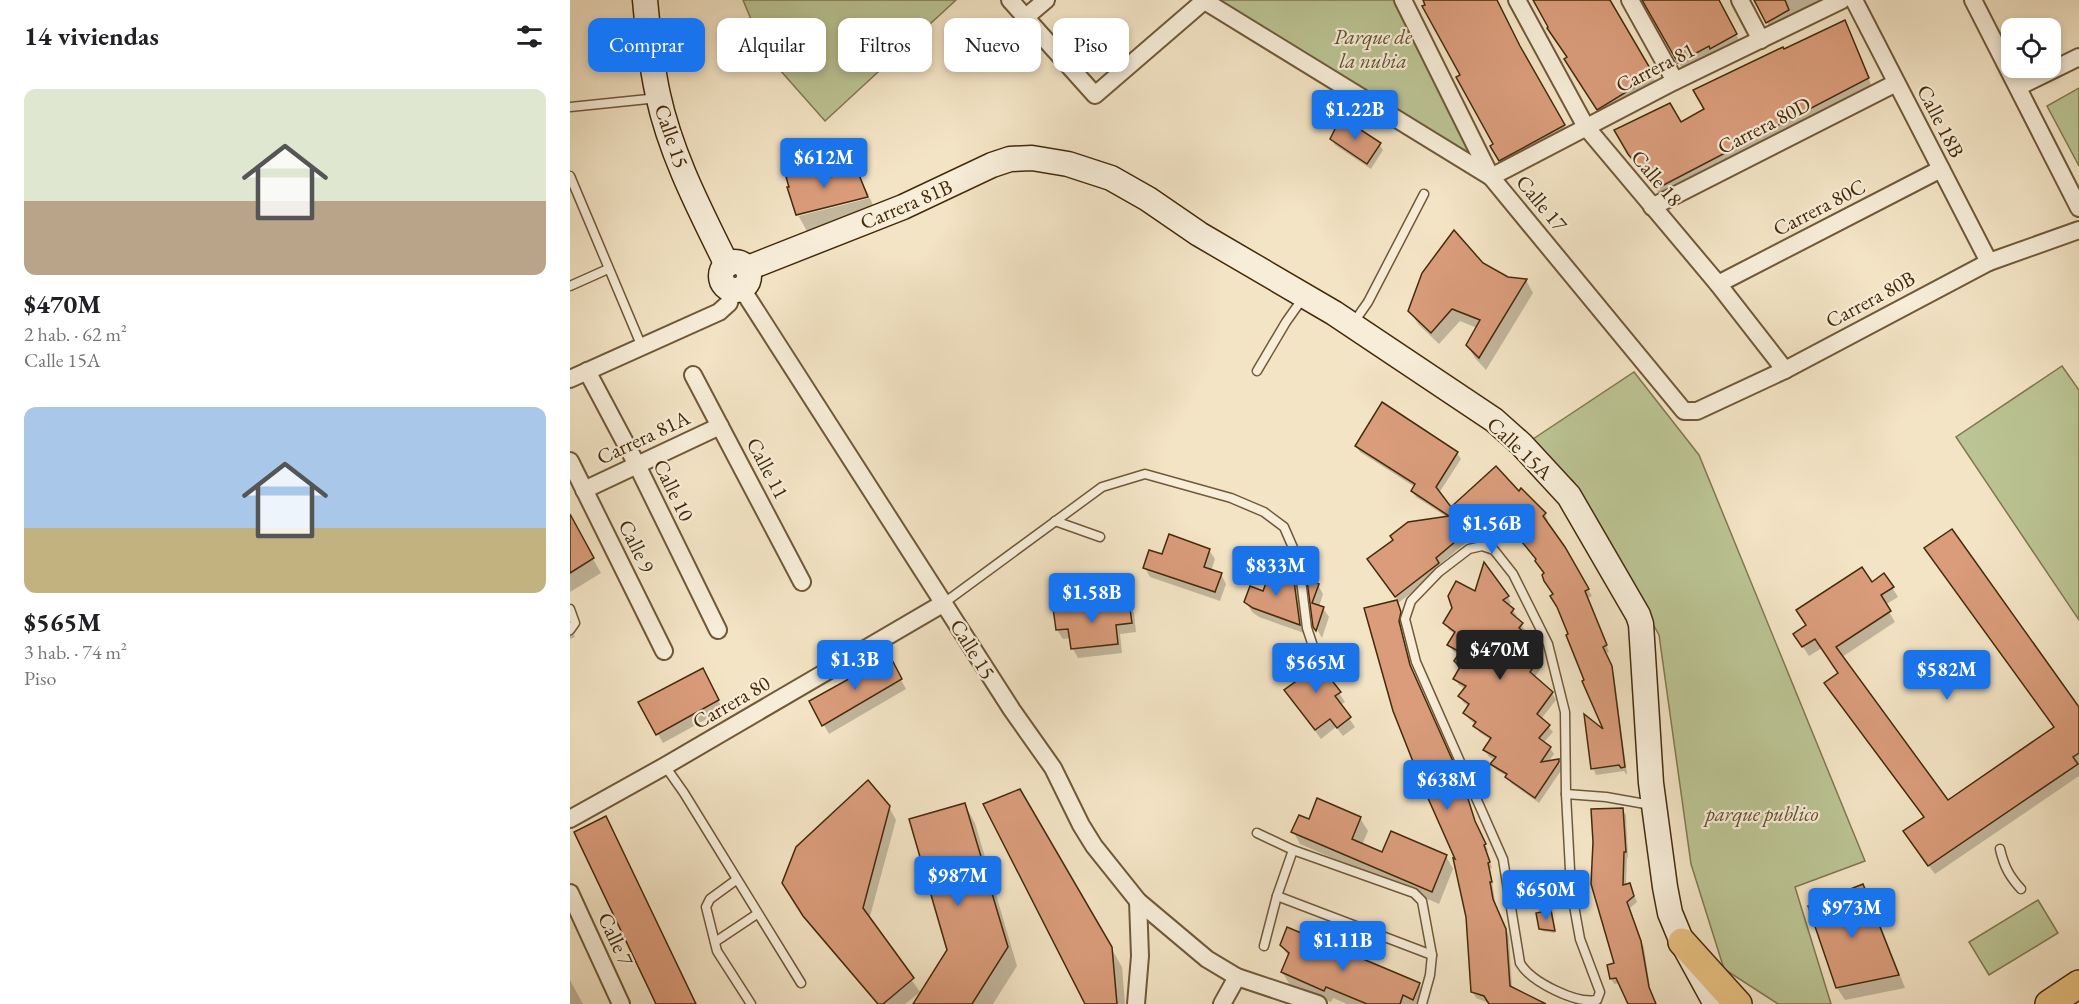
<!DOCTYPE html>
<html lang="es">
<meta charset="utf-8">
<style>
:root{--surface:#fff;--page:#f6f6f6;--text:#202124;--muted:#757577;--accent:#1a73e8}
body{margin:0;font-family:"EB Garamond",serif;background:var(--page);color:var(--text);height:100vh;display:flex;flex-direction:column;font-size:22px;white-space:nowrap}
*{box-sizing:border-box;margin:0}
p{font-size:20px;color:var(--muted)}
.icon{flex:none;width:33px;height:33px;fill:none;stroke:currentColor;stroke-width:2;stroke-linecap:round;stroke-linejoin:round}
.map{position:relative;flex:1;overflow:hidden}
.sheet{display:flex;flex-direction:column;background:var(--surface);width:570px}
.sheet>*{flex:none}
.top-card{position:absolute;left:18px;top:18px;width:570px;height:54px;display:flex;gap:12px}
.fabs{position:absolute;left:1431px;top:18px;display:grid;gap:12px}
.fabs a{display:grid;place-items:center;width:60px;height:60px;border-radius:12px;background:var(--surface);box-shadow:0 3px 9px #0003;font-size:30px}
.price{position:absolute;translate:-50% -51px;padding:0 14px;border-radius:6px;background:var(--accent);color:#fff;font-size:20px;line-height:39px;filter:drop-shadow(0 2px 3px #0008)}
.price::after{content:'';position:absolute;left:50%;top:36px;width:18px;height:14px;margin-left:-9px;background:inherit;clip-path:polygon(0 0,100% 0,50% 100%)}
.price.current{background:#222;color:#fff}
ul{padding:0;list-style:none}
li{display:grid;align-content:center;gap:12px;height:318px;padding:0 24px}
li span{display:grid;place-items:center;height:186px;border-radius:12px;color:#555}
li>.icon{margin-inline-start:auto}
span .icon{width:108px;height:108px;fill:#fffc;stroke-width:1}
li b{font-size:26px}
h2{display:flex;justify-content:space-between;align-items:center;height:72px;padding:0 24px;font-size:26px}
.tag{padding:0 21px;border-radius:12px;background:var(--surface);box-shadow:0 3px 9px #0003;font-size:21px;line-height:54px}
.tag.current{background:var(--accent);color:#fff}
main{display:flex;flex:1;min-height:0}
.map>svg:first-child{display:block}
.green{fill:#bbc494;stroke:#80784e;stroke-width:1.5}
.shadow{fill:#0003}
.building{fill:#da9c7b;stroke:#442b09;stroke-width:1.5}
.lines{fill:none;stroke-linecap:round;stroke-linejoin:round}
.lane-casing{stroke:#705938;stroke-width:11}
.street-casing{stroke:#705938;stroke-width:20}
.secondary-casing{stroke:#442b09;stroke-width:27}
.primary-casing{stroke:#442b09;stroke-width:30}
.lane{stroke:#f7edd9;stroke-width:8}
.street{stroke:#f7edd9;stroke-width:16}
.secondary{stroke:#f7edd9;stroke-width:24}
.primary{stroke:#eac282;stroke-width:27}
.labels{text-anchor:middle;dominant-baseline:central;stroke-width:4.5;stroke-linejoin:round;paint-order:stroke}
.park-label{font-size:21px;font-style:italic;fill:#62512c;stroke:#f7edd9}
.street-label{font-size:21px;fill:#442b09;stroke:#f7edd9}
</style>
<main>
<section class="sheet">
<h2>14 viviendas<svg class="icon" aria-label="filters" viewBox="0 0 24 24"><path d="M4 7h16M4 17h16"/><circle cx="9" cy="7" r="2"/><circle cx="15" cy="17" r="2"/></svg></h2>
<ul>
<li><span style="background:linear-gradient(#dfe7d0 60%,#b9a48a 0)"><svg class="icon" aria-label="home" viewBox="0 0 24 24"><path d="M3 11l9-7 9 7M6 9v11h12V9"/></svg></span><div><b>$470M</b><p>2 hab. · 62 m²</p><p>Calle 15A</p></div></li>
<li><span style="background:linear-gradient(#a9c7e8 65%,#c2b280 0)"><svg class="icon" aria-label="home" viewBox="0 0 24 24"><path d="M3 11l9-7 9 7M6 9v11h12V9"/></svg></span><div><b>$565M</b><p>3 hab. · 74 m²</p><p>Piso</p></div></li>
</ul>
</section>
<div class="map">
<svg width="1509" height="1004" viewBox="0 0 1509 1004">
<rect width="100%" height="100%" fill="#f3e4c5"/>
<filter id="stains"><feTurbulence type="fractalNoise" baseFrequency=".00333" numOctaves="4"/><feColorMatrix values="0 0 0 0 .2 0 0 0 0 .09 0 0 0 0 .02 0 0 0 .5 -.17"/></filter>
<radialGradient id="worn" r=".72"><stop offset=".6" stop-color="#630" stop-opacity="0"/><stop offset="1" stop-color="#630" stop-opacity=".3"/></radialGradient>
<g class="green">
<path d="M173 0H386L255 121 195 53Z"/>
<path d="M633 0H833L921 177Z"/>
<path d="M1509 88V166L1477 106Z"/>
<path d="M1492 366 1509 390V620L1386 437Z"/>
<path d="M1064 372 1129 455 1295 861 1225 887 1261 1004H1208L1154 969 1121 864 1089 635 1003 481 957 443Z"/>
<path d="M1468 900 1488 933 1419 975 1399 942Z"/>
</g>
<g class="shadow">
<path d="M852 0H925L953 54 997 131 934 166 922 146 925 145 892 76Z"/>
<path d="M965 0H1038L1086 83 1032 116 1000 66 998 58Z"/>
<path d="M1074 0H1148L1170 42 1146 55 1144 52 1113 70Z"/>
<path d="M1185 0H1251L1201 29Z"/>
<path d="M1279 31 1302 87 1092 197 1065 163 1213 50Z"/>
<path d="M762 139 809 144 813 150 801 169 765 145Z"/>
<path d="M254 167 261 178 286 172 299 195 229 213V216L300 198 307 215 238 233 228 215 219 188Z"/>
<path d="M937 278 956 280 963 293 916 370 905 358 897 345 907 328 890 321 869 344 848 324 840 311Z"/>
<path d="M786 446 887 453 891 459 869 493 881 509 949 493 975 514 978 521 976 523 994 548 1022 596 1018 598 1039 652 1035 653 1044 674 1057 774H1056L1054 771 1026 775 1023 768 1037 734 985 595 967 560 943 530 939 534 927 522 925 524 922 521 869 565 872 570 828 603 833 619 831 628 843 672 896 793 907 829 918 850 916 851 922 868 920 869 926 907 939 936 942 989 974 1004H920L906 998 903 992 898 916 888 861 796 609 828 601 803 566 877 517 846 497 842 491 845 487 790 452Z"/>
<path d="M0 519 31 573 0 592Z"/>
<path d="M639 550 645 559 641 571 651 574 656 584 650 601 580 577 575 568 593 556Z"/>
<path d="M722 576 728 585 734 633 689 617 682 612 676 602Z"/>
<path d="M739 582 748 585 753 594 749 607 753 608 759 617 752 638 745 626Z"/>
<path d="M1301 584 1322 587 1328 597 1315 605 1325 622 1272 657 1378 802 1485 728 1509 709V776L1365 874 1340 841 1355 818 1262 693 1270 674 1252 648 1239 656 1231 644Z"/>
<path d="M906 593 938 597 941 603 938 605 943 610 947 616 945 618 956 631 953 634 961 640 965 646 957 655 967 662 971 668 964 678 982 693 986 700 971 719 983 732 973 743 980 748 984 754 978 762 988 761 992 769 969 803 941 783 937 776 926 770 922 764 925 760 919 757 915 750 921 740 909 732 906 725 899 719 895 713 899 707 893 702 890 696 895 689 889 685 885 679 891 669 886 661 889 655 883 651 879 645 885 634 879 630 875 623Z"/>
<path d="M558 604 564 613 566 632 550 634 552 653 508 658 503 649 501 638 493 639 487 630Z"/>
<path d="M0 627 5 637 0 639Z"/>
<path d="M738 654 743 664 769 693 775 702 770 705 785 727 773 736 766 727 751 739 716 691 729 680 721 667Z"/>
<path d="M319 658 336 689 259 734 241 702Z"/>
<path d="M137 679 153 710 93 743 70 702Z"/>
<path d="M450 791 552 967 555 1004H517Z"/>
<path d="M395 805 405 823 447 966 423 1004H345L379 950Z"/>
<path d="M319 807 326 820 299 920 350 992 335 1004H307L242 928 221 896Z"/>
<path d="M1052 809 1056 815 1058 857 1057 858 1056 886 1060 885 1067 902 1060 908 1074 948 1081 994 1085 1004H1060L1050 983 1044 984 1041 978 1046 965Z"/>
<path d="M790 818 798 831 792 845 813 854 876 856 883 869 869 904 730 844 723 831 739 821Z"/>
<path d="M1293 886 1300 898 1335 988 1275 1000 1267 988Z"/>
<path d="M981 914 985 933 972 931 970 928Z"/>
<path d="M711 945 849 984 856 997 853 1004H777L763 998 761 1002 720 985 712 972 719 957Z"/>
<path d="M0 980 13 1004H0Z"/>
</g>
<g class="building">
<path d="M853 0H927L950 46 995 125 929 161 920 146 923 144 886 77 890 75 852 6 855 5Z"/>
<path d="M963 0H1040L1084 75 1027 110 994 59 997 57 977 28 978 27Z"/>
<path d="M1072 0H1149L1167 34 1140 49 1139 46 1108 63Z"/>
<path d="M1184 0H1215L1219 10 1196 23Z"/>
<path d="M1275 20 1299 78 1086 189 1058 154 1044 130 1100 103 1111 122 1134 109 1123 90 1213 47 1214 49Z"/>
<path d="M771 117 811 143 797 164 760 139Z"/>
<path d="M255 165 259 177 287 170 298 197 226 215 217 187H219L216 177Z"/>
<path d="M884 230 913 263 938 277 957 279 909 358 896 345 910 320 882 309 861 333 838 311 852 273Z"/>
<path d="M812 402 888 452 866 487 881 507 926 466 949 491 951 488 976 513 973 516 995 547 1019 589 1015 591 1037 645 1033 647 1042 666 1055 767 1051 768 1049 765 1021 769 1014 714 1033 729 1012 681 1014 680 996 635 998 634 987 607 980 596 983 594 974 581 972 575 974 573 965 561 966 559 938 525 935 529 922 517 920 518 917 515 866 558 869 563 825 597 797 559 823 540 820 536 838 522 879 516 841 491 845 484 785 446Z"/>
<path d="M0 514 24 558 0 573Z"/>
<path d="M1382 529 1509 707V753L1503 757 1508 764 1358 866 1333 831 1354 817 1254 683 1268 673 1245 639 1232 647 1223 634 1236 625 1226 610 1292 567 1302 582 1314 573 1324 587 1311 595 1321 611 1266 647 1378 800 1484 727 1354 548Z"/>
<path d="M599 534 640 549 634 567 652 573 645 592 573 568 579 550 592 554Z"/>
<path d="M914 562 939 596 933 600 944 609 941 613 953 623 949 628 962 639 953 650 968 661 960 672 983 692 967 714 980 725 969 738 981 747 971 762 989 759V762L965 798 935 777 937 774 920 764 926 757 913 750 921 738 903 726 906 722 893 713 899 704 888 696 896 686 883 679 890 667 884 661 890 652 877 645 885 632 873 623 882 608 878 596 886 581 905 591Z"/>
<path d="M702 567 723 574 730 625 683 608 674 602 680 586 693 591Z"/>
<path d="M737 580 749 584 742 603 754 607 746 631 743 627Z"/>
<path d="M827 600 831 612 829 621 840 665 894 786 905 821 916 844 914 845 920 862 918 863 922 882H920L923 899 936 929 940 986 976 1004H919L914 996 901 992 896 917 883 858 885 859 853 787 823 711 794 608Z"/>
<path d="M559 602 562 623 546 625 548 644 501 649 498 629 486 630 483 608 511 605V608Z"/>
<path d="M738 652 742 662 749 664 771 692 765 696 781 717 767 728 760 719 745 730 714 690 729 679 719 667Z"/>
<path d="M320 656 332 679 252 726 239 701Z"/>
<path d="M133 668 149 700 86 735 68 702Z"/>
<path d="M298 780 320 806 293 908 344 978 313 1004H308L233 916 212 883 226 847Z"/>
<path d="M450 789 542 947 547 1004H515L413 804Z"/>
<path d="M747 798 791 817 782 839 812 852 821 831 877 855 862 892 721 832 729 815 739 819Z"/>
<path d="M395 803 438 947 402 1004H343L377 950 339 819Z"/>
<path d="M1053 808 1056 852H1054L1053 885 1060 883 1064 896 1057 902 1071 941 1079 987 1086 1004H1058L1046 978 1040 979 1037 965 1044 963 1021 884 1023 842 1021 809Z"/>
<path d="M36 816 126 1004H86L4 832Z"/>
<path d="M1293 884 1329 975 1266 988 1238 906Z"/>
<path d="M981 910 985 931 969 929 966 913Z"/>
<path d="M717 927 850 983 843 1000 833 995 830 1004H797L756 987 754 991 711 972 719 953 710 945Z"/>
</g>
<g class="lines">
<g class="lane-casing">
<g id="lane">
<path d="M0 107 88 98"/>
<path d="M0 176 72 347"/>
<path d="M0 286 38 269"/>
<path d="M784 322 798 302 854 194"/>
<path d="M687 371 716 322 733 298"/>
<path d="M485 521 530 537"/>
<path d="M912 546 924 550 943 574 978 644 995 712 996 794 1001 889 1010 939 1030 992 1027 1000C1006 1004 961 982 950 963L933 859 846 662 835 619 841 601 869 572 899 549Z"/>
<path d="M374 603 532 487 575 474 661 498 694 512 714 527 724 550 731 580 737 628 747 658"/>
<path d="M0 609 5 623 0 630"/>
<path d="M95 766 114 793 231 983"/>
<path d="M996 794 1036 797 1081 805"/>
<path d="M687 833 723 850"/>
<path d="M1430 849C1434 866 1439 876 1451 889"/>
<path d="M166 880 140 899 136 907 147 951 181 1004"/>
<path d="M707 896 862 955"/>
<path d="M145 942 187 914"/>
<path d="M694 946 707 896 723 850 844 893 852 901 862 955 860 975 852 1004"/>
</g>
</g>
<g class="street-casing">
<g id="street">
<path d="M440 0 525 95 634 1"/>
<path d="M633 0 921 177 1105 81 1272 0"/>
<path d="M833 0 921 177 1114 411H1127L1215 370 1419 262 1509 230"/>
<path d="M947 0 1016 127 1148 284 1215 370"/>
<path d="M1060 0 1105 81"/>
<path d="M1170 0 1191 40"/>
<path d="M1284 0 1419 262"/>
<path d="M1403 0 1509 208"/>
<path d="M456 17 476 0"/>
<path d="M1448 87 1509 57"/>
<path d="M1082 207 1326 83"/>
<path d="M1148 284 1371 169"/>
<path d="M172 289 442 710 483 768 511 825 524 846 568 901 637 959 667 977 748 1004"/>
<path d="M17 371 67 465 148 630"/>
<path d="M123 375 232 582"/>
<path d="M0 379 149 312 159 303 162 290"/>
<path d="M0 461 94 651"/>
<path d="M14 490 150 426"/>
<path d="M0 819 95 766 374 603"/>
<path d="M0 893 51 1004"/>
<path d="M566 1004 570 956 568 901"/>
<path d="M652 1004 667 977"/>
</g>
</g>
<g class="secondary-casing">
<g id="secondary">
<path d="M75 0C78 32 81 64 88 95 101 155 130 210 157 265"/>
<circle cx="165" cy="276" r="14"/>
<path d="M178 268 333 207 422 165 440 159 462 158 498 164 541 178 578 199 629 234 764 313 924 420 951 444 999 496 1068 615 1071 624 1081 783 1095 887 1100 913 1112 942 1146 1004"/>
</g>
</g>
<g class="primary-casing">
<g id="primary">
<path d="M1112 942 1168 1004"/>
<path d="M1479 1004 1509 984"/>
</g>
</g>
<use href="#lane" class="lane"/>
<use href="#street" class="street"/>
<use href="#secondary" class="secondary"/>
<use href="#primary" class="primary"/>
</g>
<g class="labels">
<g class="park-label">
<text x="803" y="36">Parque de<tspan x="803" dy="24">la nubia</tspan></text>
<text x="1192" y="813">parque publico</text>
</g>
<g class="street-label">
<text transform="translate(1085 67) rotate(-27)">Carrera 81</text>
<text transform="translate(1371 121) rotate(63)">Calle 18B</text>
<text transform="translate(1194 125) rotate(-27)">Carrera 80D</text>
<text transform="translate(102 136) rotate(71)">Calle 15</text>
<text transform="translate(1087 178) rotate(50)">Calle 18</text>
<text transform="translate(972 203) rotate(50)">Calle 17</text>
<text transform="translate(336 204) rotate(-23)">Carrera 81B</text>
<text transform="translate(1249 207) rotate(-27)">Carrera 80C</text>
<text transform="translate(1300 299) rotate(-28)">Carrera 80B</text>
<text transform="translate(73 437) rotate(-25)">Carrera 81A</text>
<text transform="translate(950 448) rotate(43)">Calle 15A</text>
<text transform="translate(198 468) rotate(62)">Calle 11</text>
<text transform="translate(104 490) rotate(64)">Calle 10</text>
<text transform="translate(67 546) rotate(64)">Calle 9</text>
<text transform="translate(403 649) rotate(58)">Calle 15</text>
<text transform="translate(161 702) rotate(-30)">Carrera 80</text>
<text transform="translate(46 939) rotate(65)">Calle 7</text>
</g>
</g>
<rect width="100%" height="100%" filter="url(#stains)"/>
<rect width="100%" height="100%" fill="url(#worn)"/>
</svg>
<div class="fabs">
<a><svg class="icon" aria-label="locate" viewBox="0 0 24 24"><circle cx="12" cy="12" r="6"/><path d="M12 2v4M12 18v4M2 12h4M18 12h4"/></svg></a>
</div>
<b class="price" style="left:785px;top:141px">$1.22B</b>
<b class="price" style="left:254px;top:189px">$612M</b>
<b class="price" style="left:922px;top:555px">$1.56B</b>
<b class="price" style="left:706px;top:597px">$833M</b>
<b class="price" style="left:522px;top:624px">$1.58B</b>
<b class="price current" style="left:930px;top:681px">$470M</b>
<b class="price" style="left:285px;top:691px">$1.3B</b>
<b class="price" style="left:746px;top:694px">$565M</b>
<b class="price" style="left:1377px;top:701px">$582M</b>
<b class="price" style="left:877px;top:811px">$638M</b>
<b class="price" style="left:388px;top:907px">$987M</b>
<b class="price" style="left:976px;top:921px">$650M</b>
<b class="price" style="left:1282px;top:939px">$973M</b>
<b class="price" style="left:773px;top:972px">$1.11B</b>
<div class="top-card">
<a class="tag current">Comprar</a>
<a class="tag">Alquilar</a>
<a class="tag">Filtros</a>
<a class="tag">Nuevo</a>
<a class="tag">Piso</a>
</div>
</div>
</main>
